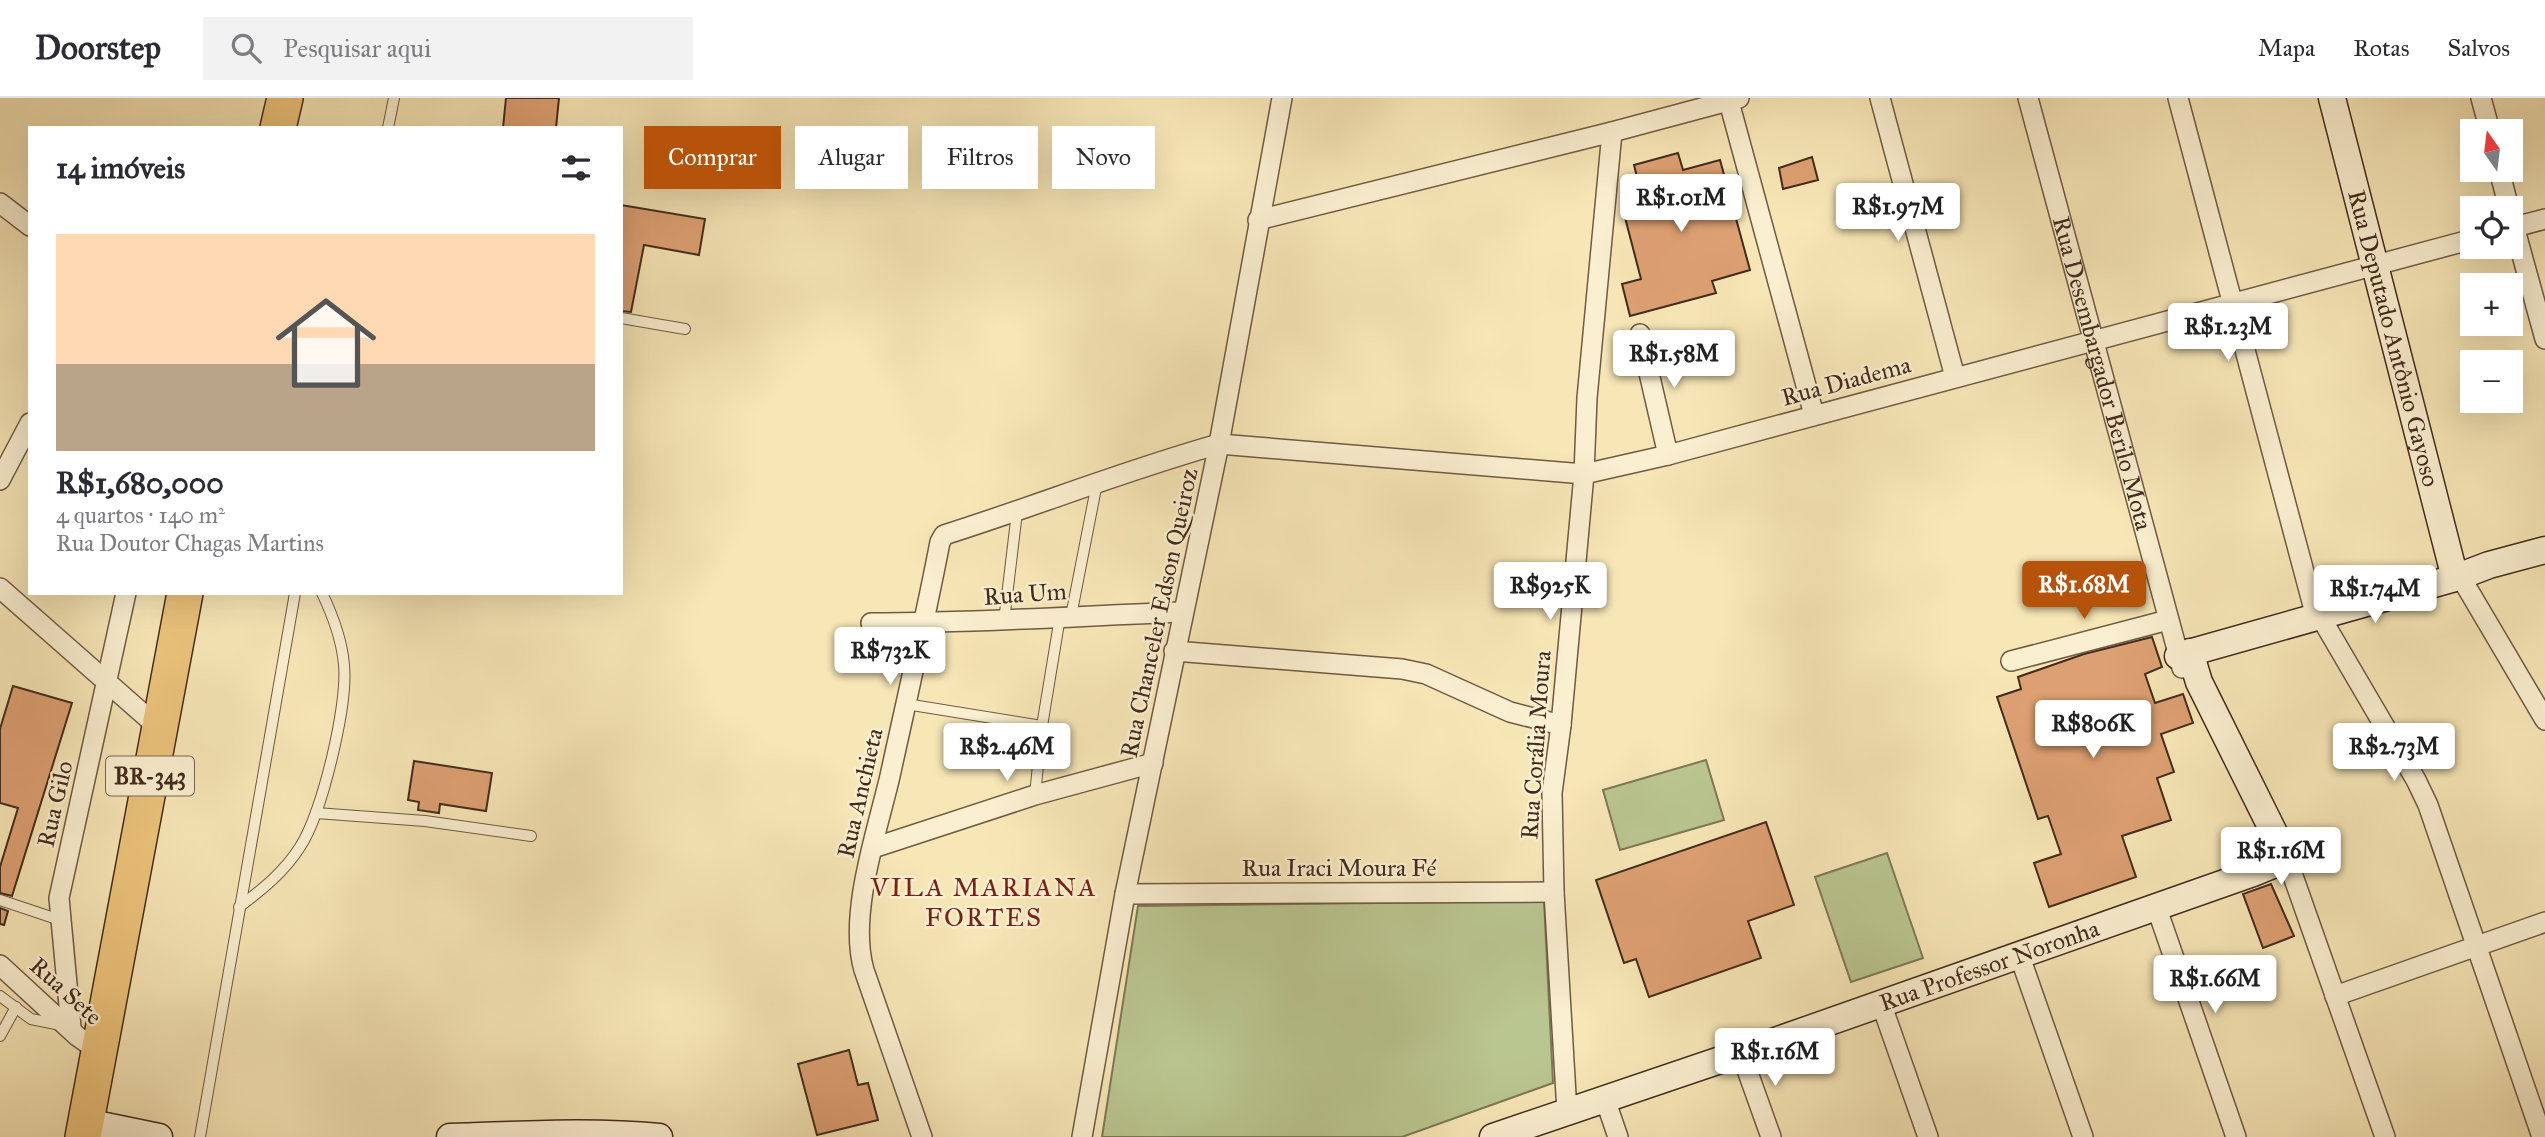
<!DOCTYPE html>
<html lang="pt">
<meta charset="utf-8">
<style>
:root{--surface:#fff;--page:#f2f2f3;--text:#2b2b33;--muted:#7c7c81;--line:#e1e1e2;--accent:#b45309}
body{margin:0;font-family:"IM FELL Great Primer",serif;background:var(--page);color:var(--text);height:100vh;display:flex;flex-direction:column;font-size:26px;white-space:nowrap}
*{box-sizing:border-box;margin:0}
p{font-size:23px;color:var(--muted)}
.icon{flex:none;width:38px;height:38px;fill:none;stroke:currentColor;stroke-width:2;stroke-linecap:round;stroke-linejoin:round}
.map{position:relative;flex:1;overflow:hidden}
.side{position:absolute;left:28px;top:28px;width:595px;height:469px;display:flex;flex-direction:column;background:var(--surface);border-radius:0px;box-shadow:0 7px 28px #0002}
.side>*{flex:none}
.guide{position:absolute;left:644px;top:28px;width:665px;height:63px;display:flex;gap:14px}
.needle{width:46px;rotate:346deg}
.controls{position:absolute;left:2460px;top:21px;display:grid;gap:14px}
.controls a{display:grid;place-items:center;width:63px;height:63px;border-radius:0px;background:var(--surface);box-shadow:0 7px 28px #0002;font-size:35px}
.price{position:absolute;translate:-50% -60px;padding:0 16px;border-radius:7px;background:#fff;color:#222;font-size:23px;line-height:46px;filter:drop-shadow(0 2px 4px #0008)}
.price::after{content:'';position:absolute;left:50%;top:42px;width:21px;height:16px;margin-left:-10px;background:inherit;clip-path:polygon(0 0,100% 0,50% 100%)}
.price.on{background:var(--accent);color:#fff}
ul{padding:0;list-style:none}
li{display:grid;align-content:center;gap:14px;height:371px;padding:0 28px}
li span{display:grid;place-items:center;height:217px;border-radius:0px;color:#555}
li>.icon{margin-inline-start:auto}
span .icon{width:126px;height:126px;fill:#fffc;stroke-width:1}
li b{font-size:30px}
h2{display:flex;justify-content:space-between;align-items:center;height:84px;padding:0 28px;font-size:30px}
.tag{padding:0 24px;border-radius:0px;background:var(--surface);box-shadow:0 7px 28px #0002;font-size:24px;line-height:63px}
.tag.on{background:var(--accent);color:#fff}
header{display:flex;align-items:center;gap:42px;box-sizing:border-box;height:98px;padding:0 35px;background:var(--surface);border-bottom:2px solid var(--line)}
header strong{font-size:33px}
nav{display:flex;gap:38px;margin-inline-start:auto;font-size:24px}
.search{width:490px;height:63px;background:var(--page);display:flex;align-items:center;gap:18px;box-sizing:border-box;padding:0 24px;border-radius:0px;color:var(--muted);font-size:26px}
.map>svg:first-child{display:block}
.green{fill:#bac690;stroke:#7e7856;stroke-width:2}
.building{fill:#dda072;stroke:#422b1d;stroke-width:2}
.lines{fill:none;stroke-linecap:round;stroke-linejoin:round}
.lane-casing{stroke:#6f5a43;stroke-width:12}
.street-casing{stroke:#6f5a43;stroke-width:22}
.secondary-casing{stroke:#422b1d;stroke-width:29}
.highway-casing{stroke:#422b1d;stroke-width:38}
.lane{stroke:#faefd0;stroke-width:10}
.street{stroke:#faefd0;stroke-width:19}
.secondary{stroke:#faefd0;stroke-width:26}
.highway{stroke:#ecc37b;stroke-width:35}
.labels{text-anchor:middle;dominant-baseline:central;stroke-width:5;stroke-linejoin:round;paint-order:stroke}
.shield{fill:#faefd0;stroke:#796653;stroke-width:2}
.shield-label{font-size:23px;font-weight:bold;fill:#422b1d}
.street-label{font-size:24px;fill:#422b1d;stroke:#faefd0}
.neighbourhood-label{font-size:26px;letter-spacing:2px;fill:#7a1f14;stroke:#faefd0}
</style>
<header>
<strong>Doorstep</strong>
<div class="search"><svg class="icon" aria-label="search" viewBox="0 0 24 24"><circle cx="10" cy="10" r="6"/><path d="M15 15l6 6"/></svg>Pesquisar aqui</div>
<nav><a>Mapa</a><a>Rotas</a><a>Salvos</a></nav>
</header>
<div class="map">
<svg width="2545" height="1039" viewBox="0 0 2545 1039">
<rect width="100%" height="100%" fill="#f7e6b6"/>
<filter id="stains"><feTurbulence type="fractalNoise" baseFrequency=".00286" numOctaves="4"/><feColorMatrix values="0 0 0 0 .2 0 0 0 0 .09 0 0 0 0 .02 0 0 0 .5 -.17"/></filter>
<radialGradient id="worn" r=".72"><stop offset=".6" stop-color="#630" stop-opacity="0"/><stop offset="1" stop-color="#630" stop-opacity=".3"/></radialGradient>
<g class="green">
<path d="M1706 662 1724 722 1620 752 1603 692Z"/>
<path d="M1887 755 1923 860 1851 884 1815 779Z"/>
<path d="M1544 803 1553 985 1402 1039H1102L1138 808Z"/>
</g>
<g class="building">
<path d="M506 0H559L556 30H503Z"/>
<path d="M1678 55 1683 72 1720 62 1750 172 1712 183 1716 195 1630 218 1622 186 1641 181 1622 108 1643 103 1634 67Z"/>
<path d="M1812 59 1818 82 1783 91 1779 70Z"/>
<path d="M621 107 705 121 699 157 644 147 631 214 621 213Z"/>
<path d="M2152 539 2162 569 2145 576 2155 605 2183 596 2193 625 2161 636 2174 674 2157 680 2171 722 2122 738 2136 779 2049 809 2034 765 2061 756 2048 718 2038 721 1997 599 2021 591 2018 579 2084 556Z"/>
<path d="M13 588 72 605 12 798 0 795V769L18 710 0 705V631Z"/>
<path d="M414 663 492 675 486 713 440 706 439 715 418 712 419 704 408 702Z"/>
<path d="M1766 724 1794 807 1748 823 1761 860 1649 899 1636 861 1624 865 1596 782Z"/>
<path d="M2271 786 2294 838 2263 850 2243 796Z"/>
<path d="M0 810 8 813 4 827 0 826Z"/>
<path d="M849 952 858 987 868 985 878 1022 817 1037 798 966Z"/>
</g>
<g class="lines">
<g class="lane-casing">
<g id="lane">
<path d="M388 30 394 0"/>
<path d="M621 220 685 231"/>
<path d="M1071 518 1097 385"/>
<path d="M1004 523 1017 414"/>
<path d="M906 606 1042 628"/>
<path d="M1035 697 1042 628 1060 519"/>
<path d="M316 715 425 723 531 738"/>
<path d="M0 802 60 822"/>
<path d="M239 809C263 791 284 774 300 749 322 716 348 607 344 567 342 542 333 518 322 495"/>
<path d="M0 898 31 921 61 927"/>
<path d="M0 938 16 909"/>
<path d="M200 1039 295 495"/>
</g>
</g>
<g class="street-casing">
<g id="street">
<path d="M1728 0 1814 317"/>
<path d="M1880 0 1955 279"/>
<path id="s1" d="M2028 0 2182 570"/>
<path d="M2178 0 2316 519"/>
<path d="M2481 0 2490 33"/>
<path d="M2499 72 2509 110"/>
<path d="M0 105 30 128"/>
<path d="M2511 117 2545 241"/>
<path d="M1258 122 1612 34 1739 0"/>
<path d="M2511 130 2545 121"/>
<path d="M1640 236 1668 357"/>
<path d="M0 382 30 325"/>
<path d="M2460 478 2545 622"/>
<path d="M0 490 158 629"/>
<path d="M2320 518 2416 682 2428 707 2542 1039"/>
<path d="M871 525C975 525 1078 518 1182 514"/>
<path d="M1174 553 1402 571 1426 576 1510 614 1561 627"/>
<path d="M2011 563 2168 522"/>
<path d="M873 750 1035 697 1153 665"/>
<path d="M2287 761 2385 1039"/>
<path d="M1125 796 1554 794"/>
<path d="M2156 808 2236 1039"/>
<path d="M2019 856 2083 1039"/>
<path d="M0 867 77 938 100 954"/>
<path d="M2335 898 2545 824"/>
<path d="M1881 905 1928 1039"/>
<path d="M71 929 59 800 126 495"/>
<path d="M1741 955 1771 1039"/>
<path d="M1605 1001 1618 1039"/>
<path d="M1567 1014 1554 794 1552 695 1561 627 1584 376 1587 300 1612 34"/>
<path d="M922 1039 864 872C848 817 877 734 890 678 907 600 925 522 940 444L944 437C1036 408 1126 372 1219 346L1584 376 1668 357 2473 141"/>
<path d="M1082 1039 1125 796 1219 346 1282 0"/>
</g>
</g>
<g class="secondary-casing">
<g id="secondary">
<path id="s2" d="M2332 0 2455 480"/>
<path d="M2178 558 2455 480 2489 467 2545 452"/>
<path d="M86 1024 159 1039"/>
<path d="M450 1039C520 1037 590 1032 659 1039"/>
<path id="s3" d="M1493 1039 1741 955 2253 775 2287 761 2199 584 2190 554"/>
</g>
</g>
<g class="highway-casing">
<g id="highway">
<path d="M278 30 285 0"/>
<path d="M83 1039 185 495"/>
</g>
</g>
<use href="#lane" class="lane"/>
<use href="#street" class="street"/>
<use href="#secondary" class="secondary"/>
<use href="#highway" class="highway"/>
</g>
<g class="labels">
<rect class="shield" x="106" y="658.5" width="88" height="39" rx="5"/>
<g class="shield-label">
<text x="150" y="678">BR-343</text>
</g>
<g class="street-label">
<text stroke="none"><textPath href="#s2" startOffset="248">Rua Deputado Antônio Gayoso</textPath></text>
<text stroke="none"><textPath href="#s1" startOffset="285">Rua Desembargador Berilo Mota</textPath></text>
<text transform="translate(1846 283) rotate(-15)">Rua Diadema</text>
<text transform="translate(1025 496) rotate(-4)">Rua Um</text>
<text transform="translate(1159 515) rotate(-78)">Rua Chanceler Edson Queiroz</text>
<text transform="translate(1536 647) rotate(-86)">Rua Corália Moura</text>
<text transform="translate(860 695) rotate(-77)">Rua Anchieta</text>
<text transform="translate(55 706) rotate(-77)">Rua Gilo</text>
<text x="1339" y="770">Rua Iraci Moura Fé</text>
<text stroke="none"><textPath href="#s3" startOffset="525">Rua Professor Noronha</textPath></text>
<text transform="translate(66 893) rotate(42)">Rua Sete</text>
</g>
<g class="neighbourhood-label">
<text x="984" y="789">VILA MARIANA<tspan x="984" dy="30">FORTES</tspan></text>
</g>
</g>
<rect width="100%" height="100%" filter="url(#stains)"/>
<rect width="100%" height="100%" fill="url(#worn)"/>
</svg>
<div class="controls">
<a><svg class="needle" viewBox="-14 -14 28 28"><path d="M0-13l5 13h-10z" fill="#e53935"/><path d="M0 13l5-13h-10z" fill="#7c7c81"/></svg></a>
<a><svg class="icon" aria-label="locate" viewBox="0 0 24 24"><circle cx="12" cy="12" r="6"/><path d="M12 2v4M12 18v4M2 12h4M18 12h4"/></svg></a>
<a>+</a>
<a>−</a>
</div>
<b class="price" style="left:1681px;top:136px">R$1.01M</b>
<b class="price" style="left:1898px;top:145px">R$1.97M</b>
<b class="price" style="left:2228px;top:265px">R$1.23M</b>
<b class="price" style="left:1674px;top:292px">R$1.58M</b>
<b class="price on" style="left:2084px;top:523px">R$1.68M</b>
<b class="price" style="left:1550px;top:524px">R$925K</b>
<b class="price" style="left:2375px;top:527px">R$1.74M</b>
<b class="price" style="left:890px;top:589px">R$732K</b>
<b class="price" style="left:2093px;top:662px">R$806K</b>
<b class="price" style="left:1007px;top:685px">R$2.46M</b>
<b class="price" style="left:2394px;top:685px">R$2.73M</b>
<b class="price" style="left:2281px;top:789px">R$1.16M</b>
<b class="price" style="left:2215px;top:917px">R$1.66M</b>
<b class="price" style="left:1775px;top:990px">R$1.16M</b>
<div class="guide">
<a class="tag on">Comprar</a>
<a class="tag">Alugar</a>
<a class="tag">Filtros</a>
<a class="tag">Novo</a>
</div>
<section class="side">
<h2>14 imóveis<svg class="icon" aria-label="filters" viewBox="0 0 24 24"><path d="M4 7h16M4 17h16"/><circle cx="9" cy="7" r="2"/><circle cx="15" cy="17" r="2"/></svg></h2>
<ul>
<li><span style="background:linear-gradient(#ffd9b3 60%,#b9a48a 0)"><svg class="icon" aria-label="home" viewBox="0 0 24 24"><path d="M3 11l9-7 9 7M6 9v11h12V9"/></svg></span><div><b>R$1,680,000</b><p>4 quartos · 140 m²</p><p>Rua Doutor Chagas Martins</p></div></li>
</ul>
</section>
</div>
